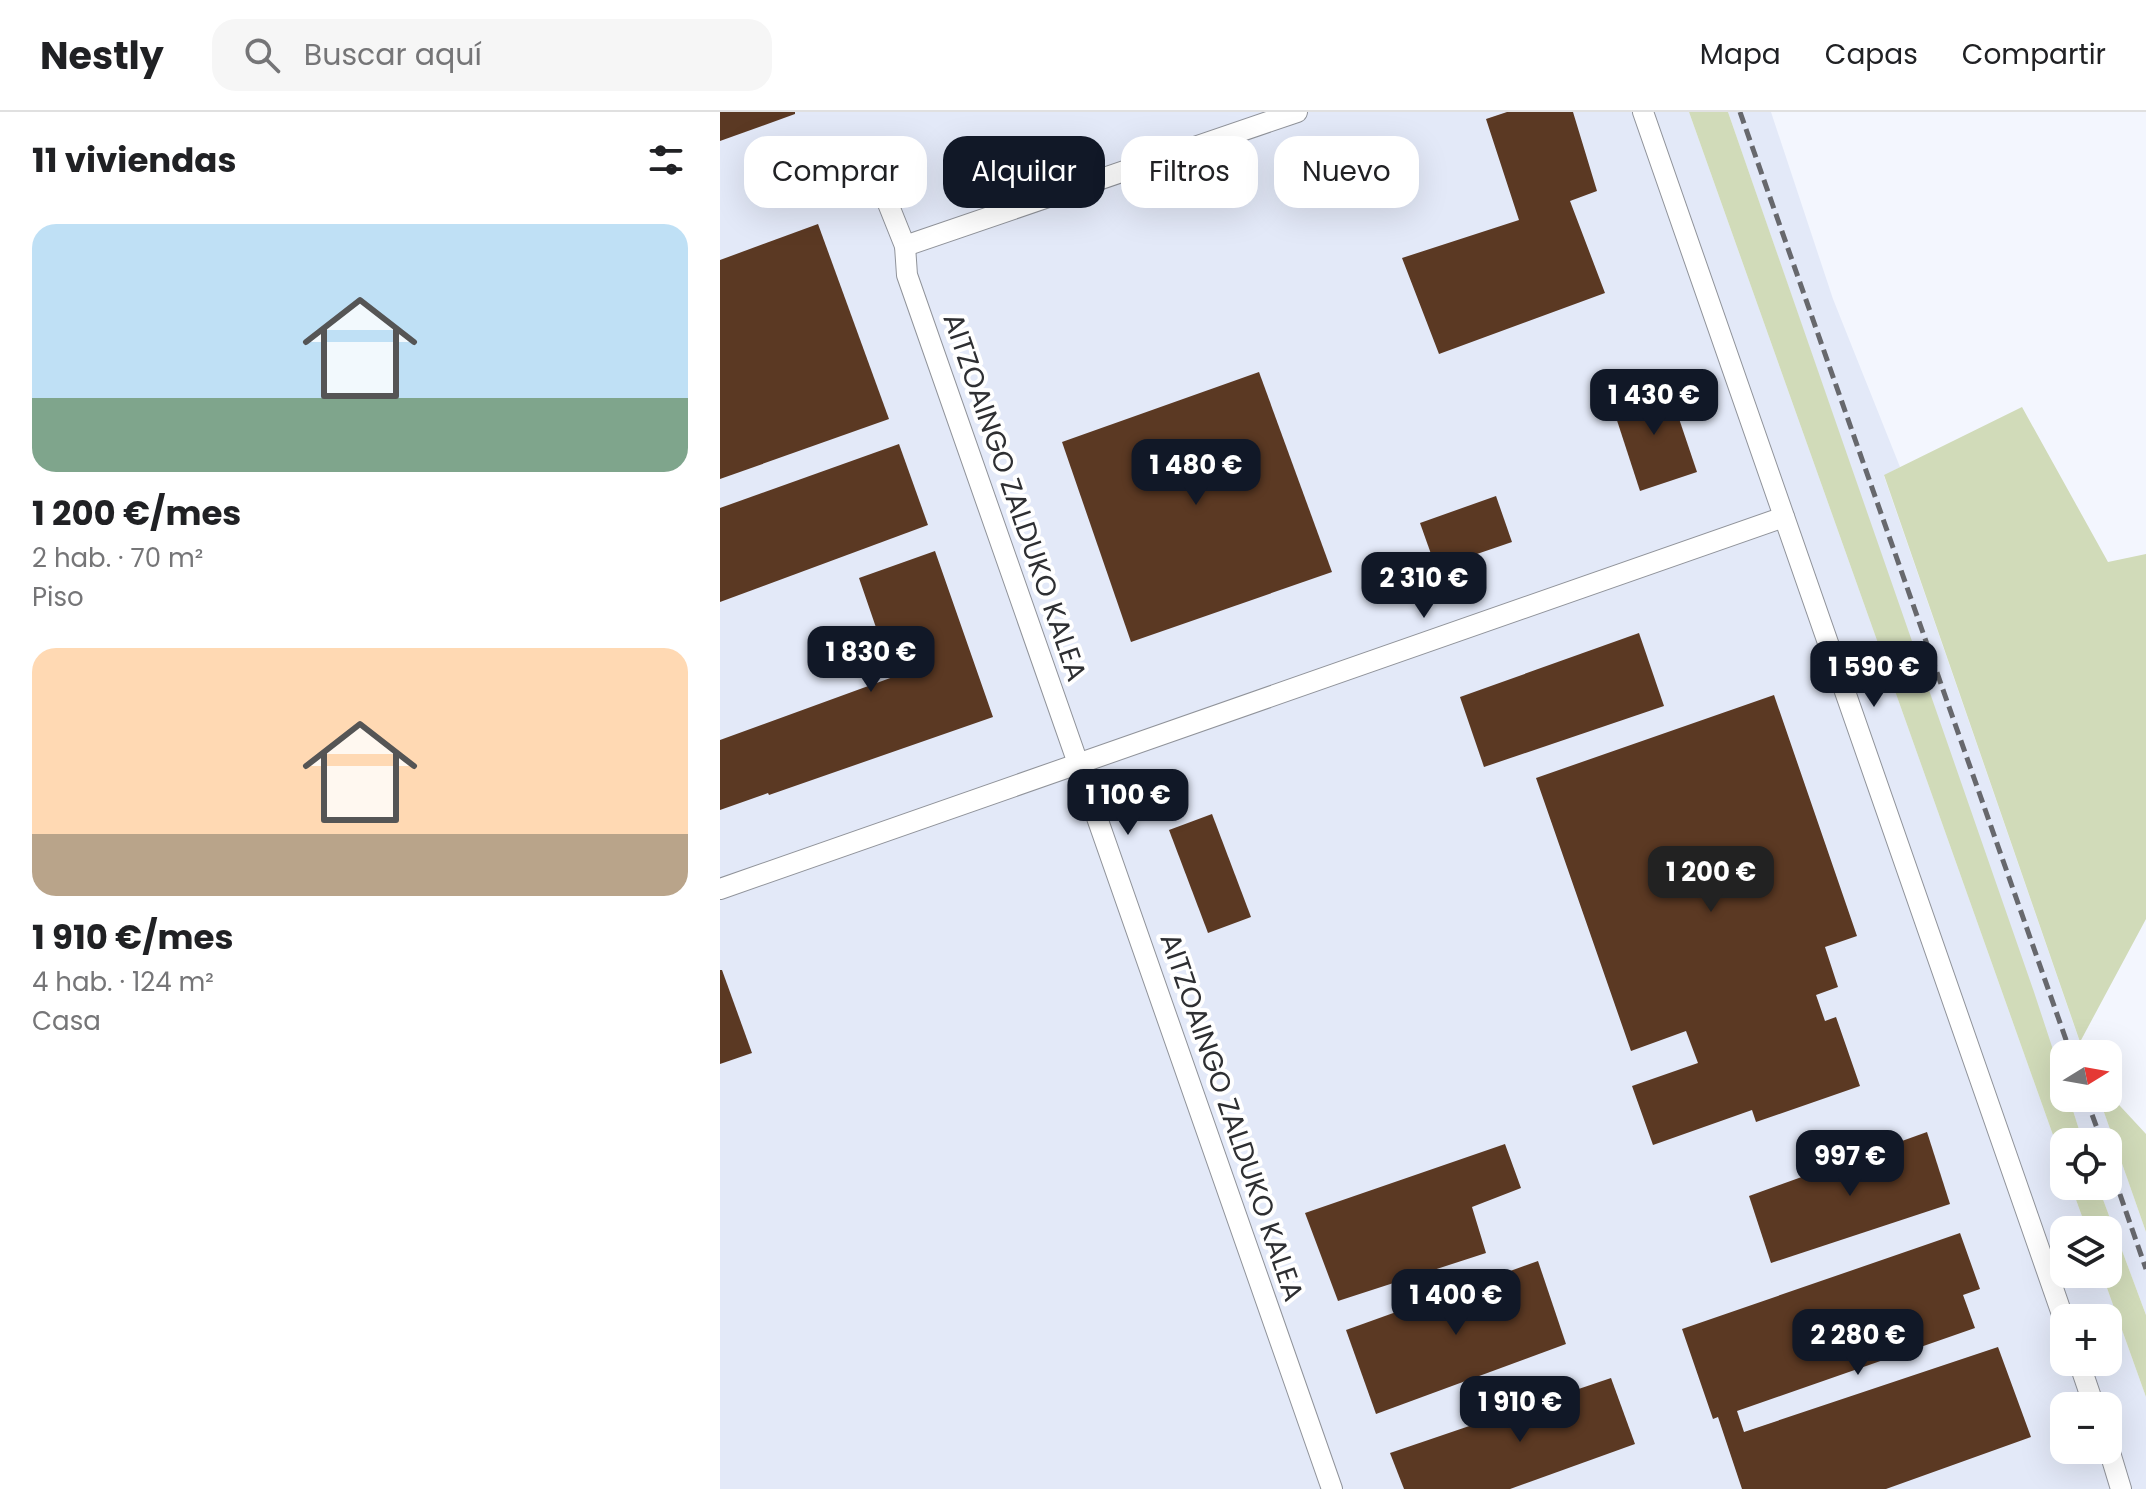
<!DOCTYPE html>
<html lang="es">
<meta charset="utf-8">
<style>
:root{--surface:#fff;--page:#f6f6f6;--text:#202124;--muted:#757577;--line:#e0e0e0;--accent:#111827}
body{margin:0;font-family:Poppins,sans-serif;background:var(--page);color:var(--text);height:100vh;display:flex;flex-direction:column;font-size:30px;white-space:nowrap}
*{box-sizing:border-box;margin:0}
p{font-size:26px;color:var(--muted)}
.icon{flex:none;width:44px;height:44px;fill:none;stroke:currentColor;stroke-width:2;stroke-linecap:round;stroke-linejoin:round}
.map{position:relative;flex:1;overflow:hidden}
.panel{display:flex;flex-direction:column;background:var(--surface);width:720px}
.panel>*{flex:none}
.hud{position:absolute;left:24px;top:24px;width:760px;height:72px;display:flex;gap:16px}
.needle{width:52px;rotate:79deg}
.controls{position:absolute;left:1330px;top:928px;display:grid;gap:16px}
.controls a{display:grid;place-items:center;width:72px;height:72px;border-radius:16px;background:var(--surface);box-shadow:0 8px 32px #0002;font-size:40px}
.price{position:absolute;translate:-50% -68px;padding:0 18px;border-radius:16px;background:var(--accent);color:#fff;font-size:26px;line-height:52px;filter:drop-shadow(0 2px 4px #0008)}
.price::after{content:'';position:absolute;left:50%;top:48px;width:24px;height:18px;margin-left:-12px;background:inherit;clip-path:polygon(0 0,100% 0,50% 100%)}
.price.active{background:#222;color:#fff}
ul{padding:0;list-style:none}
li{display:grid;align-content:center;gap:16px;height:424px;padding:0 32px}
li span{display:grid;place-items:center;height:248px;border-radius:24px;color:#555}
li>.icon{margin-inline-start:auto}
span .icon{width:144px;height:144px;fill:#fffc;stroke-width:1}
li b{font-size:34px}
h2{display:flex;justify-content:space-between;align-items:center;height:96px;padding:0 32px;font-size:34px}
.chip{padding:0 28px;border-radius:24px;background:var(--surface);box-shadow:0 8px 32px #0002;font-size:28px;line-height:72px}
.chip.active{background:var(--accent);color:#fff}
header{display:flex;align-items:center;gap:48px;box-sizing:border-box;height:112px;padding:0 40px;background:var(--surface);border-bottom:2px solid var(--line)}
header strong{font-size:38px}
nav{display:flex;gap:44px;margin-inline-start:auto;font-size:28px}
.search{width:560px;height:72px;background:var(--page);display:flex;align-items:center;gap:20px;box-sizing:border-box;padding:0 28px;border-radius:24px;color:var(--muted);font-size:30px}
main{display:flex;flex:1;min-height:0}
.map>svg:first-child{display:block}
.built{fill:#e3e9f8;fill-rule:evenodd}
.green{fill:#d1dbb9}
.building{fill:#5b3923}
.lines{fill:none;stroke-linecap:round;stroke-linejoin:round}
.minor-casing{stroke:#90939a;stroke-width:22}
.minor{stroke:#fff;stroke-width:20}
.rail{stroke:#67686d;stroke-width:5;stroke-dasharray:12 6;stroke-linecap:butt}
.labels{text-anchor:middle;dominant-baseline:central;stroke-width:8;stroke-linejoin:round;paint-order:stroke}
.street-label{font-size:28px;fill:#2e2f32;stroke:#fff}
</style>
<header>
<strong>Nestly</strong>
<div class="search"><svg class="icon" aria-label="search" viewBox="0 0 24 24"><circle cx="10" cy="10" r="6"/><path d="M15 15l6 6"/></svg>Buscar aquí</div>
<nav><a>Mapa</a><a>Capas</a><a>Compartir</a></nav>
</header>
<main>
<section class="panel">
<h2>11 viviendas<svg class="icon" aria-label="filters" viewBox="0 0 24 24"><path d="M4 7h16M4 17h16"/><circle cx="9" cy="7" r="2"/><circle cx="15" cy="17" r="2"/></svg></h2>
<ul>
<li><span style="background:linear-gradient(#bfe0f5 70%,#7fa58c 0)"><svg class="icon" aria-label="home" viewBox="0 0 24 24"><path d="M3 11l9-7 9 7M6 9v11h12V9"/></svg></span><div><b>1 200 €/mes</b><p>2 hab. · 70 m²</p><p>Piso</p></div></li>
<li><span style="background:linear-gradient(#ffd9b3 75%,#b9a48a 0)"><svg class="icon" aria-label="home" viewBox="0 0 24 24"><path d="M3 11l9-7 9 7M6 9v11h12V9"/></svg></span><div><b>1 910 €/mes</b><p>4 hab. · 124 m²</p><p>Casa</p></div></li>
</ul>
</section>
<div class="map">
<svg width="1426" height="1377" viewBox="0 0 1426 1377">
<rect width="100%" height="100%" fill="#f3f6fe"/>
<g class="built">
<path d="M0 0H969L1344 1054V1074H1351L1367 1118H1344V1162H1382L1426 1285V1377H0ZM1344 1206H1388V1250H1344ZM1344 1294H1388V1338H1344Z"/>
<path d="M1008 0H1051L1113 187 1180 355 1164 364 1364 942H1344V971Z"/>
<path d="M1349 986H1379L1426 1120V1203L1378 1074H1388V1030H1363Z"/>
</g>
<g class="green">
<path d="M969 0H1008L1314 880 1344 971V986H1349L1363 1030H1344V1054Z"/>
<path d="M1302 295 1388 450 1426 442V807L1360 930 1164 363Z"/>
<path d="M1388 981 1426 1022V1120L1379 986H1388Z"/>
<path d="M1351 1074H1378L1426 1203V1285L1382 1162H1388V1118H1367Z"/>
</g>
<g class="building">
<path d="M0 0H75V2L0 29Z"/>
<path d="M787 0H853L877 79 850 89 885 181 719 242 682 146 799 108 766 7Z"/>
<path d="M98 112 169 307 0 367V148Z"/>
<path d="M539 260 612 460 411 530 342 330Z"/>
<path d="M947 271 977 360 920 379 891 290Z"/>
<path d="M179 332 208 413 0 490V396Z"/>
<path d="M776 384 792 430 716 456 700 411Z"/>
<path d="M215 439 273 605 49 683 48 681 0 698V628L173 565 139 466Z"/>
<path d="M919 521 944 594 764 655 740 585Z"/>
<path d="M1054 583 1137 824 1105 835 1118 875 1096 883 1105 909 1116 905 1140 974 1036 1010 1032 998 933 1033 912 974 978 951 966 919 911 939 816 666Z"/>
<path d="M492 702 531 805 488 821 449 718Z"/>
<path d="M0 858H2L32 941 0 952Z"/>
<path d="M1207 1020 1230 1092 1051 1151 1029 1084Z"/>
<path d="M785 1032 801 1076 752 1095 766 1141 618 1189 585 1101Z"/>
<path d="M1240 1121 1260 1177 1243 1183 1255 1216 1017 1299 1024 1320 1278 1235 1311 1325 1166 1377H1022L998 1305 993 1307 962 1217Z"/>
<path d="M818 1149 846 1232 656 1302 626 1218Z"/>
<path d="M891 1266 915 1332 790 1377H684L670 1341Z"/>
</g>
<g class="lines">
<g class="minor-casing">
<g id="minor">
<path d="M923 0 1344 1208"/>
<path d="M167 89 185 134 187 163 612 1377"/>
<path d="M185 134 577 0"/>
<path d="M0 777 1064 405"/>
<path d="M1359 1250 1374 1294"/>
<path d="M1388 1334 1401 1377"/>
</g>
</g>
<use href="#minor" class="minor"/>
<g class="rail">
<path d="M1020 0 1351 942"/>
<path d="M1366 986 1382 1030"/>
<path d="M1388 1048 1426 1157"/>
</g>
</g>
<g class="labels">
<g class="street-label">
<text transform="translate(295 385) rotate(71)">AITZOAINGO ZALDUKO KALEA</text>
<text transform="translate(512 1005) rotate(71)">AITZOAINGO ZALDUKO KALEA</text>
</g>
</g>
</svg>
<div class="controls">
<a><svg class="needle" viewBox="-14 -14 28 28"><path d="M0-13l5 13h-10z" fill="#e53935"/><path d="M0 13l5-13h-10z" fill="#757577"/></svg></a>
<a><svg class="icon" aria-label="locate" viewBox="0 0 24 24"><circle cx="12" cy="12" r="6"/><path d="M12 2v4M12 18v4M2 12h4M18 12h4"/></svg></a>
<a><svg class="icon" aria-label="layers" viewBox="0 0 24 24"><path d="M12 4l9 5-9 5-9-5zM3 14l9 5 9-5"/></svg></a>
<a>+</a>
<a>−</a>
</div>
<b class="price" style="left:934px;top:325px">1 430 €</b>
<b class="price" style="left:476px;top:395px">1 480 €</b>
<b class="price" style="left:704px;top:508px">2 310 €</b>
<b class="price" style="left:151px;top:582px">1 830 €</b>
<b class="price" style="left:1154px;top:597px">1 590 €</b>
<b class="price" style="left:408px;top:725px">1 100 €</b>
<b class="price active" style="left:991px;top:802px">1 200 €</b>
<b class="price" style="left:1130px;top:1086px">997 €</b>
<b class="price" style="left:736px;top:1225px">1 400 €</b>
<b class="price" style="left:1138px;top:1265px">2 280 €</b>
<b class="price" style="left:800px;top:1332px">1 910 €</b>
<div class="hud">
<a class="chip">Comprar</a>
<a class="chip active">Alquilar</a>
<a class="chip">Filtros</a>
<a class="chip">Nuevo</a>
</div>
</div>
</main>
